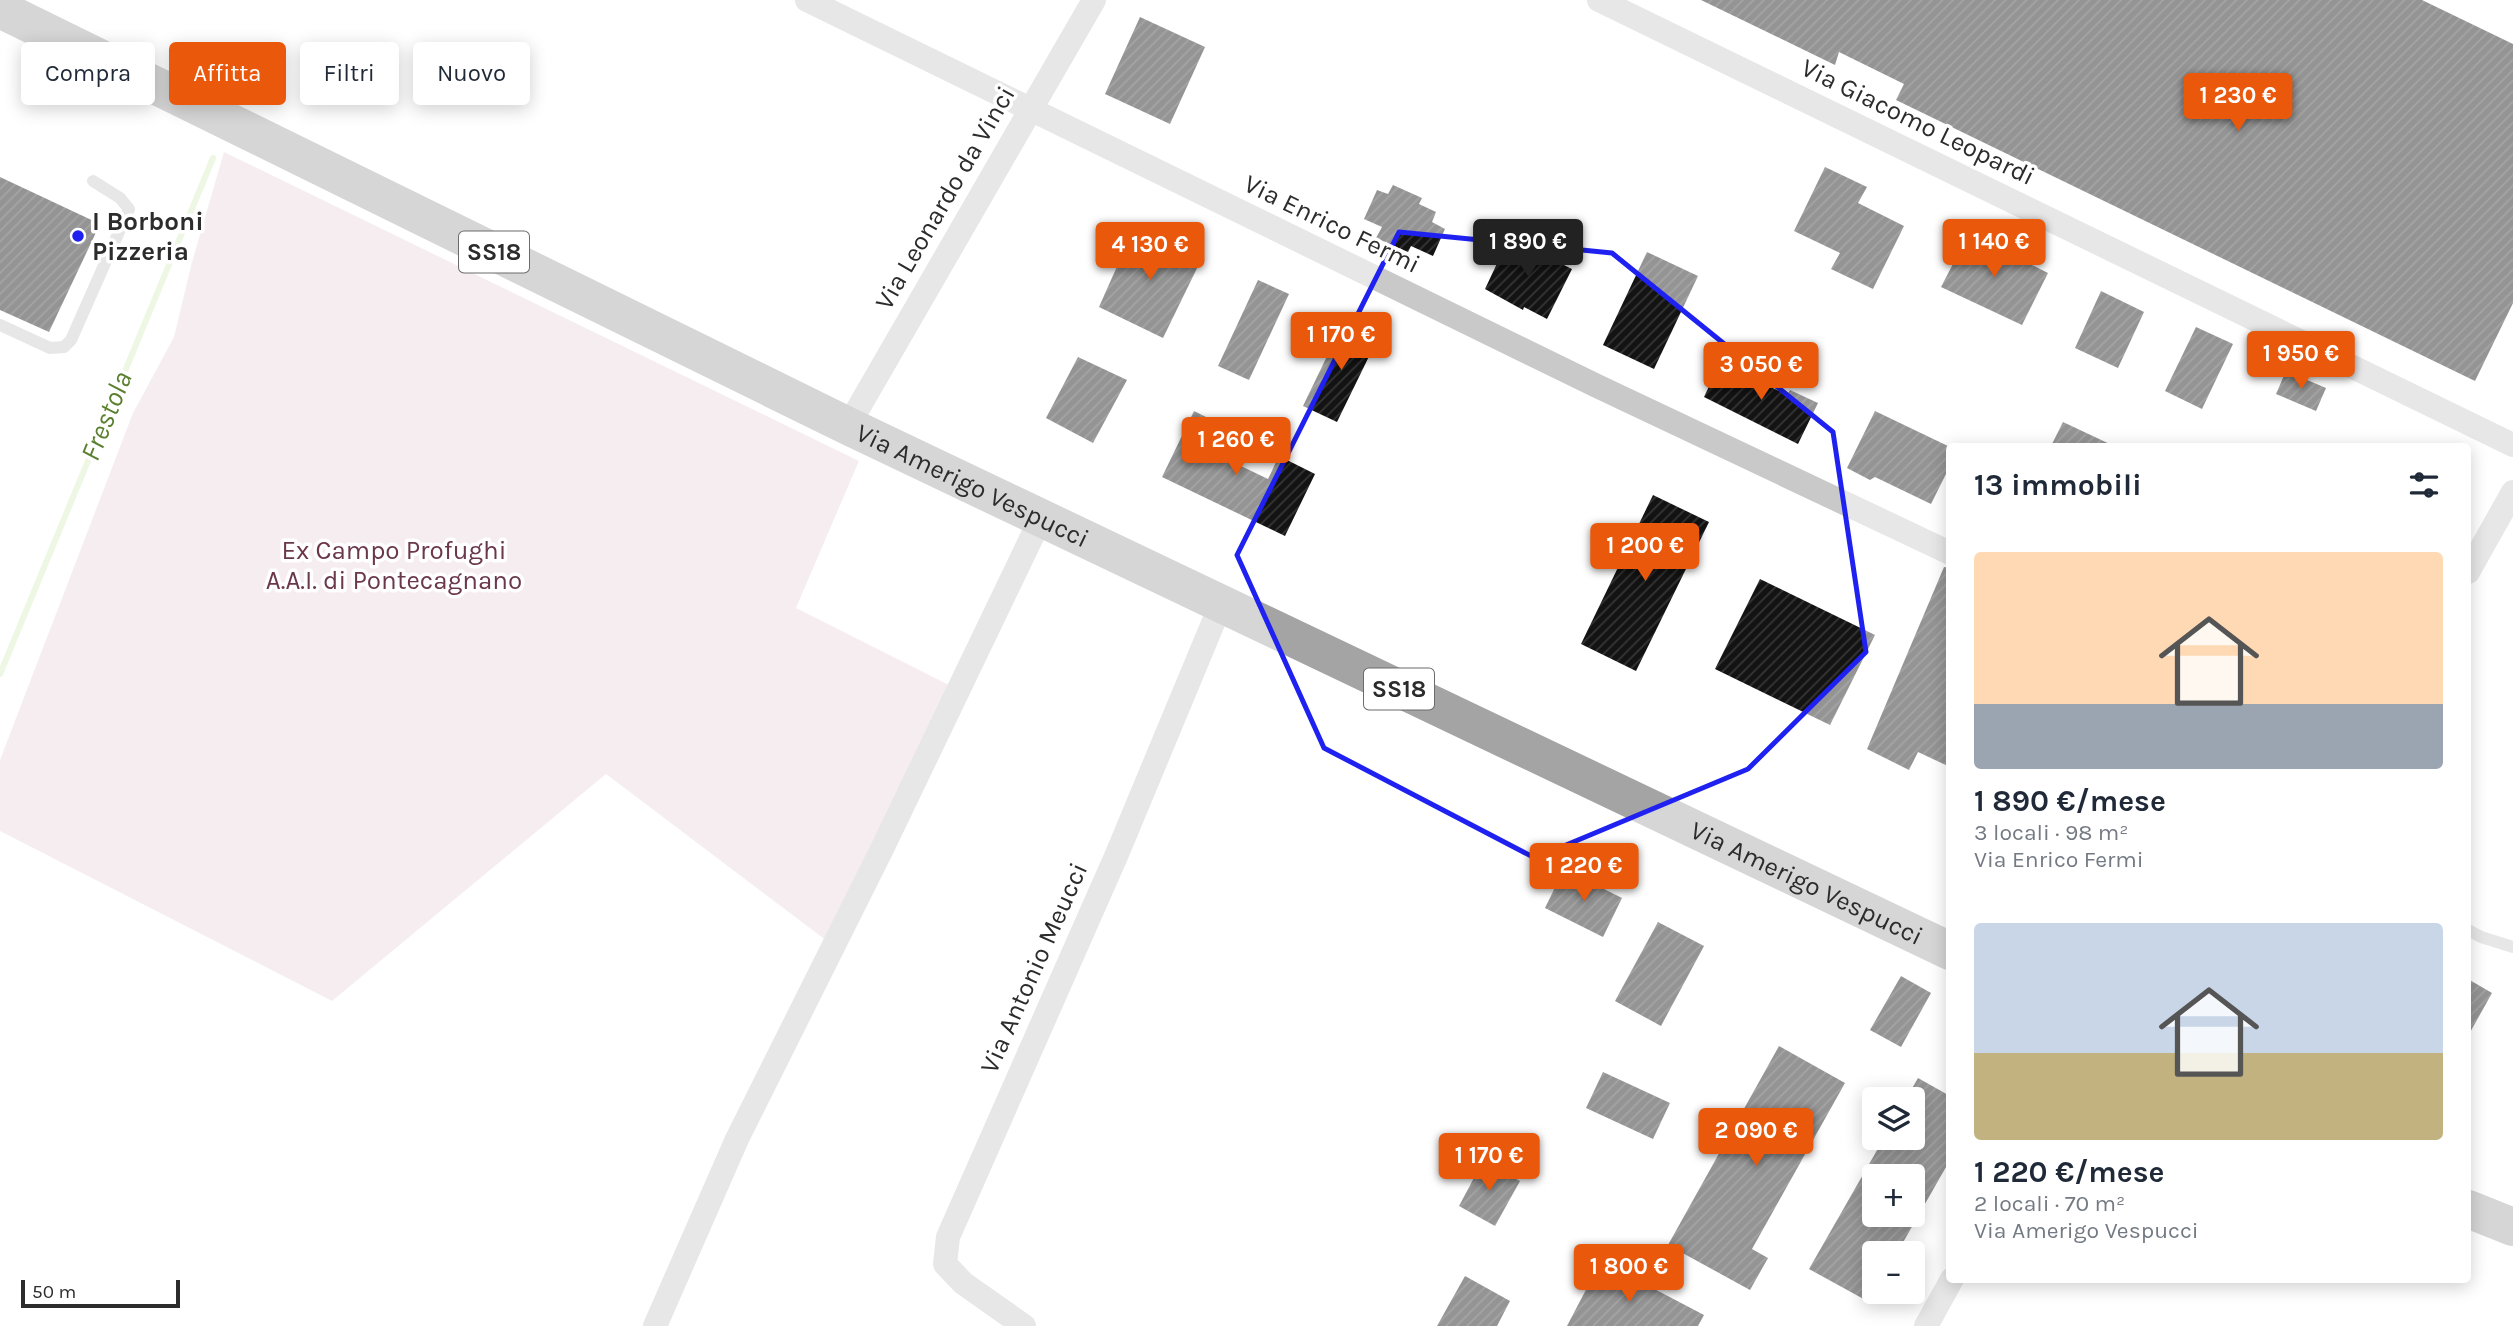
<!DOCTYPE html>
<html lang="it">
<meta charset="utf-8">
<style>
:root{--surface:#fff;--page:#f6f6f7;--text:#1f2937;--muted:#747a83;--accent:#ea580c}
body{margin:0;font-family:Karla,sans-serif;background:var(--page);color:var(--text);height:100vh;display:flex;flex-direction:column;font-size:26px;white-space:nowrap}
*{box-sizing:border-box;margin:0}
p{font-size:23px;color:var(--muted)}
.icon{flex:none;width:38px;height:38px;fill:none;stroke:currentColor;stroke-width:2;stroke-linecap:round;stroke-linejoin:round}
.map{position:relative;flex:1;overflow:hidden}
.side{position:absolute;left:1946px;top:443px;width:525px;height:840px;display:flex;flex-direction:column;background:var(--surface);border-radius:7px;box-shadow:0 4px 18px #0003}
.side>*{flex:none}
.guide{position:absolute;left:21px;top:42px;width:665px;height:63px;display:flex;gap:14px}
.controls{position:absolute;left:1862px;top:1087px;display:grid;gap:14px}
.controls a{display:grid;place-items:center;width:63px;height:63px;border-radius:7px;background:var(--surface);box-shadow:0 4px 18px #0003;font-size:35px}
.scale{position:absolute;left:21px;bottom:18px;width:159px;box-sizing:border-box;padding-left:7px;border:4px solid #2c2c2c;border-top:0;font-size:19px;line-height:24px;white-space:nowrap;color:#2c2c2c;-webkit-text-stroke:5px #fff;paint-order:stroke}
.price{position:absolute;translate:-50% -60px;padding:0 16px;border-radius:7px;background:var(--accent);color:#fff;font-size:23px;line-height:46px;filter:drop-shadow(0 2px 4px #0008)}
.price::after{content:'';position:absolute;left:50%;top:42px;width:21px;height:16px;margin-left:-10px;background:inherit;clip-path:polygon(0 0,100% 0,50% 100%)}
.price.current{background:#222;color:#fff}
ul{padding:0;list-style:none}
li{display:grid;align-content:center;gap:14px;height:371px;padding:0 28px}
li span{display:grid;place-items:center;height:217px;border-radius:7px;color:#555}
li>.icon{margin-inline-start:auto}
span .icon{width:126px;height:126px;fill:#fffc;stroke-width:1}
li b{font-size:30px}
h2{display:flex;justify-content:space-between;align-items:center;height:84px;padding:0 28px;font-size:30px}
.chip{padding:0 24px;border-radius:7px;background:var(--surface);box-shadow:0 4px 18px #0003;font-size:24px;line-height:63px}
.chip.current{background:var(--accent);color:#fff}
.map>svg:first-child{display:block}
.park{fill:#ebd8e1}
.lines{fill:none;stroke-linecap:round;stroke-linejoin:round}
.stream{stroke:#d9edc2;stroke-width:6}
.building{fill:url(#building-hatch);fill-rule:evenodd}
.lane{stroke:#c9c9c9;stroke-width:12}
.street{stroke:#c9c9c9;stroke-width:24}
.primary{stroke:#a4a4a4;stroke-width:38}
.marked{fill:none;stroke:#1f21f1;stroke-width:5;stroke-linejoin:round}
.poi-dot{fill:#1f21f1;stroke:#fff;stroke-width:2.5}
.labels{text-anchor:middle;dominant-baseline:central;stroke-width:7;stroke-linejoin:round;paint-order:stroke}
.shield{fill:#fff;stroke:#6b6b6b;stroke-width:2}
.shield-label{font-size:24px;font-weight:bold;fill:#2c2c2c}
.street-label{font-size:26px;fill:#2c2c2c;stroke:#fff}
.poi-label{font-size:26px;font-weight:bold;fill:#2c2c2c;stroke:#fff;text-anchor:start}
.park-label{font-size:26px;fill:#6a374b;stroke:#fff}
.water-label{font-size:28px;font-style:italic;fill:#5b8030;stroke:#fff}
</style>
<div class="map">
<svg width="2513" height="1326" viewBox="0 0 2513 1326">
<defs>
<pattern id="building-hatch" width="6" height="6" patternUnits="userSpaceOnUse" patternTransform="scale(1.75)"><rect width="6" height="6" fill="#131313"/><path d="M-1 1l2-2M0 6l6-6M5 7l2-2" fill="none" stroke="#363636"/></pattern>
</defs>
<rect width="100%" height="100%" fill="#fff"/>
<path class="park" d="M224 152 859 461 796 608 949 685 827 941 606 774 332 1001 0 831V760L133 413 174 337 192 262Z"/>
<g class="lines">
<path class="stream" d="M0 674 213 158"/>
</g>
<g class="building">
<path d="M1701 0H2422L2513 44V303L2475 381 1896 100 1904 84 1839 52 1835 65Z"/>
<path d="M1140 17 1205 47 1170 124 1105 94Z"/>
<path d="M1825 167 1867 187 1858 203 1904 226 1873 289 1831 269 1840 253 1794 231Z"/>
<path d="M0 177 100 224 49 332 0 310Z"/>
<path d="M1393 185 1422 198 1419 204 1436 212 1432 222 1445 229 1433 256 1411 246 1408 252 1376 238 1382 227 1364 219 1377 190 1388 194Z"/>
<path d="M1135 226 1202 258 1163 338 1099 307Z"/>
<path d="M1964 231 2048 273 2022 325 1941 287 1954 262 1950 260Z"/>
<path d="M1509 238 1572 269 1547 319 1524 307 1523 310 1485 289Z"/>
<path d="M1647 252 1698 276 1654 369 1603 345Z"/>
<path d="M1258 280 1289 294 1249 380 1218 366Z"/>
<path d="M2101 291 2144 312 2118 368 2075 348Z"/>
<path d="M1344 321 1378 338 1337 422 1303 406Z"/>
<path d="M2196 327 2233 344 2202 409 2165 391Z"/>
<path d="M1078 357 1127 380 1093 443 1046 418Z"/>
<path d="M1722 359 1750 372 1748 376 1787 395 1790 390 1818 403 1798 444 1704 397Z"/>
<path d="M2286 371 2326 388 2316 411 2276 394Z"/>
<path d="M1194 411 1232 430 1220 456 1268 479 1279 456 1315 474 1285 536 1162 477Z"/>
<path d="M1875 411 1950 447V466L1931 504 1875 477 1870 480 1847 468Z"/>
<path d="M2063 422 2114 446H2051Z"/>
<path d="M1653 495 1709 522 1636 671 1581 644Z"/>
<path d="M1944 567 1950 568V767L1918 752 1909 770 1867 749Z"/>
<path d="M1760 579 1875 635 1830 725 1715 669Z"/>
<path d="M1564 869 1622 898 1603 937 1545 908Z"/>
<path d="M1658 922 1704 946 1661 1026 1615 1001Z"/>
<path d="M1901 976 1931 993 1901 1047 1870 1030Z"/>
<path d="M2468 979 2492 993 2468 1036Z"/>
<path d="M1779 1046 1845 1083 1752 1249 1768 1258 1750 1290 1668 1245Z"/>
<path d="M1603 1072 1670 1103 1653 1139 1586 1108Z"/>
<path d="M1918 1078 1950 1096V1160L1897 1253H1874V1293L1869 1302 1809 1269 1884 1138H1913V1099H1906ZM1874 1176H1913V1214H1874Z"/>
<path d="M1483 1161 1520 1181 1495 1226 1459 1206Z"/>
<path d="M1601 1261 1704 1315 1698 1326H1567Z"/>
<path d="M1465 1276 1510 1301 1497 1326H1437Z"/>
</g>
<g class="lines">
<g class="lane">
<path d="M0 325 50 348 64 347 71 340 129 209 120 198 93 181"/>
<path d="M2468 930 2481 937 2513 947"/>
</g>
<g class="street">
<path d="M807 0 1597 386 1950 553"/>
<path d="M1599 0 2513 445"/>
<path d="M848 426 1094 0"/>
<path d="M2468 572 2513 492"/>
<path d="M655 1326 737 1139 881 851 1041 518"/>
<path d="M1024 1326 963 1283 945 1264 948 1237 1117 854 1221 604"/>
<path d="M1926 1326 1952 1279"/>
</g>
<g class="primary">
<path id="s1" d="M0 9 848 426 1950 951"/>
<path d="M2468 1209 2513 1227"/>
</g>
</g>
<path d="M0 0H2513V1326H0ZM1399 232 1612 253 1833 432 1866 652 1748 769 1535 858 1324 748 1237 555Z" fill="#fff" fill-opacity=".55" fill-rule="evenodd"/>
<path class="marked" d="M1399 232 1612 253 1833 432 1866 652 1748 769 1535 858 1324 748 1237 555Z"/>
<circle class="poi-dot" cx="78" cy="236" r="7"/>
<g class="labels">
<g class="shield">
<rect x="459" y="231.5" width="70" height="41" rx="5"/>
<rect x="1364" y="668.5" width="70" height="41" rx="5"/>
</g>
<g class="shield-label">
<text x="494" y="252">SS18</text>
<text x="1399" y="689">SS18</text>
</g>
<g class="street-label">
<text transform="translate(1918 122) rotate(26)">Via Giacomo Leopardi</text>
<text transform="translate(945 198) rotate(-60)">Via Leonardo da Vinci</text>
<text transform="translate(1332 224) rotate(26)">Via Enrico Fermi</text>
<text stroke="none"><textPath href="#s1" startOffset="1083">Via Amerigo Vespucci</textPath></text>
<text stroke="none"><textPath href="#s1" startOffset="2007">Via Amerigo Vespucci</textPath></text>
<text transform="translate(1034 968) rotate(-66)">Via Antonio Meucci</text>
</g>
<g class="poi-label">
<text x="92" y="221">I Borboni<tspan x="92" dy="30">Pizzeria</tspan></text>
</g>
<g class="park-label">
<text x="394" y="550">Ex Campo Profughi<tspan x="394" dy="30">A.A.I. di Pontecagnano</tspan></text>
</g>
<g class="water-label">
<text transform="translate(106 416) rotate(-68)">Frestola</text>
</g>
</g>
</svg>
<div class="controls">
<a><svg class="icon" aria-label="layers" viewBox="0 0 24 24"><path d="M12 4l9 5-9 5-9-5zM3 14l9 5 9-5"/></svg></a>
<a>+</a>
<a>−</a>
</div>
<div class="scale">50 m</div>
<b class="price" style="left:2238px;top:133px">1 230 €</b>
<b class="price current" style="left:1528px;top:279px">1 890 €</b>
<b class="price" style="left:1994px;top:279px">1 140 €</b>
<b class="price" style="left:1150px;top:282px">4 130 €</b>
<b class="price" style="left:1341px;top:372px">1 170 €</b>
<b class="price" style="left:2301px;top:391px">1 950 €</b>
<b class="price" style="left:1761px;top:402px">3 050 €</b>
<b class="price" style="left:1236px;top:477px">1 260 €</b>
<b class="price" style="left:1645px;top:583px">1 200 €</b>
<b class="price" style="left:1584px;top:903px">1 220 €</b>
<b class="price" style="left:1756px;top:1168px">2 090 €</b>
<b class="price" style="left:1489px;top:1193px">1 170 €</b>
<b class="price" style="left:1629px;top:1304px">1 800 €</b>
<div class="guide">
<a class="chip">Compra</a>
<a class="chip current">Affitta</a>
<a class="chip">Filtri</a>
<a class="chip">Nuovo</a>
</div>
<section class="side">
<h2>13 immobili<svg class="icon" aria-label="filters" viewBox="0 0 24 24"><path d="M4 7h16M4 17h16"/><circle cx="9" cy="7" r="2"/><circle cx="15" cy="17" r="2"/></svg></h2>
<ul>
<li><span style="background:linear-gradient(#ffd9b3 70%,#9aa5b1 0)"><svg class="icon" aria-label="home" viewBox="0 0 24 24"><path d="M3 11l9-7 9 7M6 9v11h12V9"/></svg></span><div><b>1 890 €/mese</b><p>3 locali · 98 m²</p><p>Via Enrico Fermi</p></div></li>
<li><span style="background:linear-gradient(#c9d6e8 60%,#c2b280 0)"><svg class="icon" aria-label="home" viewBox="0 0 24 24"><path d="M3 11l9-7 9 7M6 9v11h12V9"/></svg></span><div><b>1 220 €/mese</b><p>2 locali · 70 m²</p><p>Via Amerigo Vespucci</p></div></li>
</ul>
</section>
</div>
